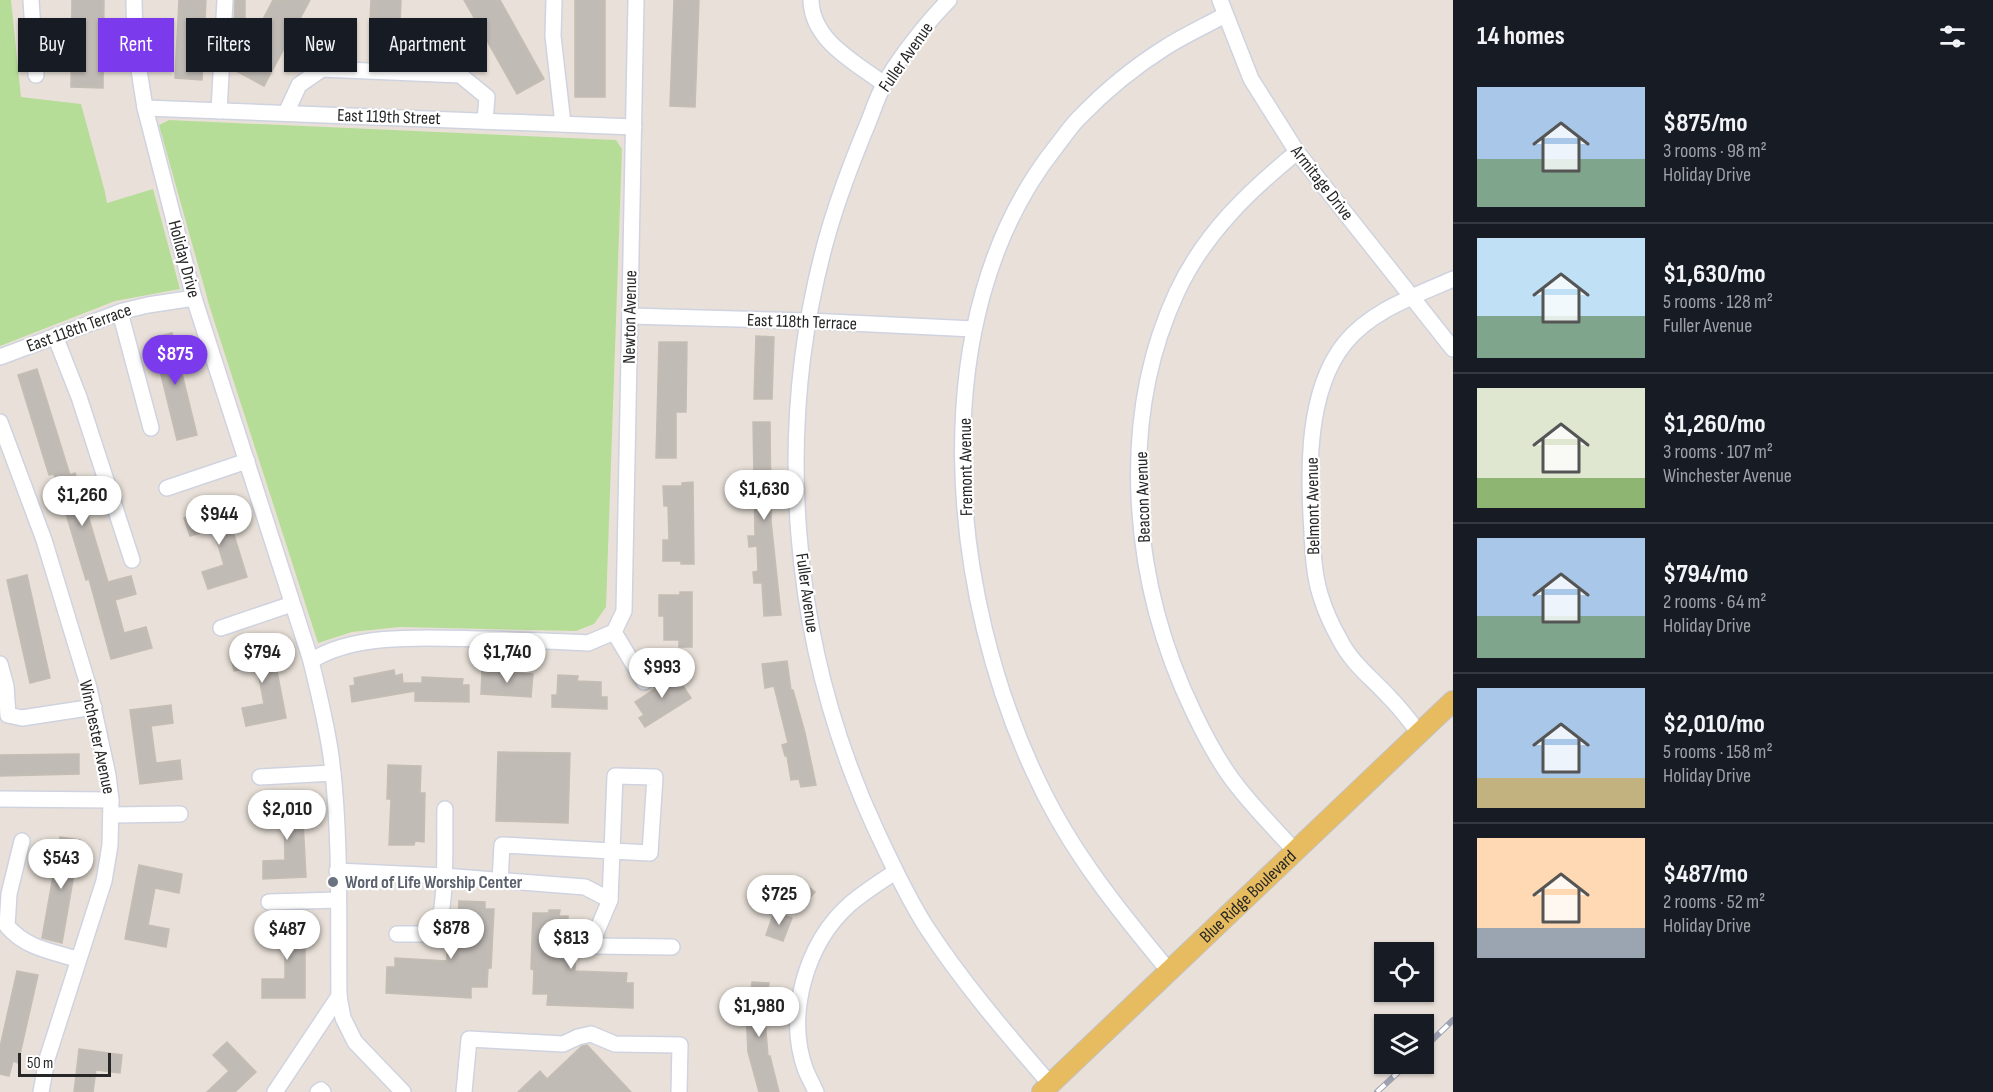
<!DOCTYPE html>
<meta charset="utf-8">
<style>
:root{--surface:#171b24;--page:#20242c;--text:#f1f3f6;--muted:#9ea1a6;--line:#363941;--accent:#7c3aed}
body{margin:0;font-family:"Sofia Sans Condensed",sans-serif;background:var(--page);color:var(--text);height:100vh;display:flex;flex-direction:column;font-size:22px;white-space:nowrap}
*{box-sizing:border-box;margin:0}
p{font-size:20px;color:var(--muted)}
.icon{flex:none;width:33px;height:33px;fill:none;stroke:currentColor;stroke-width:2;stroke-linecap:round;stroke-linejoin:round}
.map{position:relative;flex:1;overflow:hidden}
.details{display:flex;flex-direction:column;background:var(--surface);width:540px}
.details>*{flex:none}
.top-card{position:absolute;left:18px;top:18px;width:570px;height:54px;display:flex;gap:12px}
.controls{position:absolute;left:1374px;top:942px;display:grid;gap:12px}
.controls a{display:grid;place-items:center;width:60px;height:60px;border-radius:0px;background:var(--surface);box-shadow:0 2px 4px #0004;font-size:30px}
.scale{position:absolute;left:18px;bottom:15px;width:93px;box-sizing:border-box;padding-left:6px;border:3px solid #272727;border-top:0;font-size:16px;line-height:21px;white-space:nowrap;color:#272727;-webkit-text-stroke:4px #fff;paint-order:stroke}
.price{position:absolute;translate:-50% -51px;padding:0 14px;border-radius:21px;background:#fff;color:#222;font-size:20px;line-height:39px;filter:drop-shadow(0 2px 3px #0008)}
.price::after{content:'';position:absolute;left:50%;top:36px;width:18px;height:14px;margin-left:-9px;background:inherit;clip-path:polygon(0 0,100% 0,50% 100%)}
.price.selected{background:var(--accent);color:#fff}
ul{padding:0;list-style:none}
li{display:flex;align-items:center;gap:18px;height:150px;padding:0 24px}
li+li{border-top:2px solid var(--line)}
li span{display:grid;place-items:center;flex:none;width:168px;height:120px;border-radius:0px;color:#555}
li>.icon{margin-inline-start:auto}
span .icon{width:72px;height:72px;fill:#fffc;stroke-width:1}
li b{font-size:26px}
h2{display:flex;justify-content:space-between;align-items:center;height:72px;padding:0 24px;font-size:26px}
.pill{padding:0 21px;border-radius:0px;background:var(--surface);box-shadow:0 2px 4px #0004;font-size:21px;line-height:54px}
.pill.selected{background:var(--accent);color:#fff}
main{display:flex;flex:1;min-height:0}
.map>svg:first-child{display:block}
.green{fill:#b6dd98}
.building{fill:#c1bbb6;stroke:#c4bdb3;stroke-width:1.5}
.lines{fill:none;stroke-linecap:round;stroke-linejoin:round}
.minor-casing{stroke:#cfd3e0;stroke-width:18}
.major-casing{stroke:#c3c3c3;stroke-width:22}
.minor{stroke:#fff;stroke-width:15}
.major{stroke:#e7bc60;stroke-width:20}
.rail-casing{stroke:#9da1b1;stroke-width:6}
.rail{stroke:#fff;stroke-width:4;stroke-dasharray:11;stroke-linecap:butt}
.worship-dot{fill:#6b7280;stroke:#fff;stroke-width:2}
.labels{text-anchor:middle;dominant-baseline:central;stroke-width:4.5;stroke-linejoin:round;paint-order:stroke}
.street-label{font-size:18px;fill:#272727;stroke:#fff}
.worship-label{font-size:18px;font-weight:bold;fill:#5b616d;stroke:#fff;text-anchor:start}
</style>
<main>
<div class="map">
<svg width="1453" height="1092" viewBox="0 0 1453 1092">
<rect width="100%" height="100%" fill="#e9e1d9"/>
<g class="green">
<path d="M0 0H11L21 97 81 104 105 192 107 203 153 189 180 289 115 301 0 346Z"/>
<path d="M169 120 616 140 622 149 606 607 594 624 576 631 400 627 352 632 318 643 210 308 159 125Z"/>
</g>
<g class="building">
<path d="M72 0H104L103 88 71 87Z"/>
<path d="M179 0H206L202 80 175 78Z"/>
<path d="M235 0H245V27H234Z"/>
<path d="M273 0H310L264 86 236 71Z"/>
<path d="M371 0H401L400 24H406V46H376L377 21H370Z"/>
<path d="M464 0H500L544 79 517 94Z"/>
<rect x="575" y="0" width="30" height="97"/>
<path d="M674 0H699L695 107 670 106Z"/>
<path d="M172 333 197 435 177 440 152 338Z"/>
<path d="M756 336 774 337 772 399H754Z"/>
<path d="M659 342H687L686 412H676V458H656Z"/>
<path d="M37 369 70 475 75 473 108 582 131 576 136 594 115 600 124 633 146 627 152 648 111 659 89 579 86 580 54 474 49 475 18 375Z"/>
<path d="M753 422H770L771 521 781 615 764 616 762 583H754L753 572 758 571 757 546 749 547 748 536H755Z"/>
<path d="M693 482 694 564H681V561H663V540H669L668 506H664L663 486H682V483Z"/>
<path d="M225 506 247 577 208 589 202 572 224 565 213 529 190 536 184 518Z"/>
<path d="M27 575 50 678 30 683 7 580Z"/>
<path d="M680 592H692V647H679V640H664V616H659V595H680Z"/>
<path d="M272 645 286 718 246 726 242 708 264 704 257 667 234 671 230 653Z"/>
<path d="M787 661 791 690H793L805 733 816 785 801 787 799 779 791 780 787 756H785L782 745 788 743 774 686 765 688 762 664Z"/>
<path d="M394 670 395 676 402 674 403 683H422V677L463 679 462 685H469V702L415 701V691L352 702 350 686 355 685 354 678Z"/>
<path d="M482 671 533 674 531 697 481 694Z"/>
<path d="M669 672 680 688 683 686 691 698 645 727 639 718 644 715 635 702 655 689 653 685 654 682Z"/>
<path d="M558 675 578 676 577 681 601 682V697H607V709L552 707V695H557Z"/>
<path d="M171 705 173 723 151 726 156 763 180 760 182 779 140 784 130 710Z"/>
<path d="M498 752 570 753 568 823 496 821Z"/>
<path d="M79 754V774L0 776V755Z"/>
<path d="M388 765 421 766 420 793H425L424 842 415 841 414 845H389L391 799H387Z"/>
<path d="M302 803 306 877 263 879V861L285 860 284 822 260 823V805Z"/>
<path d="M60 837 80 840 62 943 42 938Z"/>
<path d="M139 865 182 874 179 893 155 888 148 925 169 929 166 947 125 939Z"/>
<path d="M802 881 815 892 798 911 785 899Z"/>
<path d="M459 901 485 902V909H494L491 968H488L487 987H471V998L386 993 387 967H395V958L447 961V953H456Z"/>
<path d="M549 910H560L559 916H568L567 962H575V971L627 973 626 983H633V1008L547 1005 548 994H533L534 970 531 969 533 913H549Z"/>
<path d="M774 912 792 918 783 941 766 935Z"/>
<path d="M263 923H305V998H262V979H285V942H263Z"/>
<path d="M17 971 38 975 18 1063 13 1061 9 1076 0 1074V1047Z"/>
<path d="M752 982 769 983 765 1019 768 1056H770L779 1092H759L748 1052 746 1013 739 1012 740 1002 750 1003Z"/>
<path d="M227 1042 256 1072 235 1092H207L229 1071 213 1055Z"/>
<path d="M587 1045 631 1092H518L540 1071 547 1079 582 1046Z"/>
<path d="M79 1049 122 1055 120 1073 96 1070 93 1092H74Z"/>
</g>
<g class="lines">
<g class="minor-casing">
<g id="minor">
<path d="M31 0 36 75"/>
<path d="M134 0 135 45 145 108 194 298 311 661C319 695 328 729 332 764 341 840 338 919 339 996L343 1018 355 1042 403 1092"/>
<path d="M554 0 553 36 563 124"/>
<path d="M811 0C812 41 855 62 884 84"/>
<path d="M949 0C929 20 897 60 884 85 877 97 873 111 868 123 853 159 840 193 829 230 772 427 790 644 876 830 891 862 906 895 925 925 962 982 1006 1033 1050 1084"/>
<path d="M1220 0 1251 79 1297 152 1453 349"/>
<path d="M145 108 634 127"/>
<path d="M219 111 225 0"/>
<path d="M286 113 299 85 322 69 460 75 487 97 485 121"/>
<path d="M120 312 151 428"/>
<path d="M630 316 809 321 974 329"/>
<path d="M55 336 79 397 132 560"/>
<path d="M0 357 123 311 148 305 194 298"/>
<path d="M0 422 44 540 89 688 108 775 111 800 110 845 104 881 47 1059 41 1092"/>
<path d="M167 488 247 461"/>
<path d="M221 628 292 604"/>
<path d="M614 632 624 611 636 0"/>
<path d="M614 632 644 682"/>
<path d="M311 661C355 632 432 638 482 639 517 640 553 641 588 643L614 632"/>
<path d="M0 664 6 686 8 715 22 718 94 707"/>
<path d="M1419 733C1410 721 1401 709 1390 698 1373 679 1352 664 1340 640 1332 626 1325 611 1320 594 1314 574 1313 553 1312 532 1308 473 1306 391 1345 343 1372 310 1415 296 1453 279"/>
<path d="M615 776 655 777 650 853 612 851Z"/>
<path d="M260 777 333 773"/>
<path d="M0 799 111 800"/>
<path d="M111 815 180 814"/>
<path d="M22 841 9 894 7 926C26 948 50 951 77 959"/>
<path d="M1295 851C1276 830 1255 809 1238 787 1220 765 1206 738 1194 713 1132 585 1116 423 1177 292 1204 234 1249 191 1297 152"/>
<path d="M337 871 444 876 585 887 610 900"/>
<path d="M500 881 502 845 612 851 610 900 593 940 597 946 672 947"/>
<path d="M269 902 338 900"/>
<path d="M397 934H435C448 908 444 839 445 809"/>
<path d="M1169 971C1120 912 1072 853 1039 783 949 598 920 319 1055 148 1063 138 1070 127 1079 118 1105 91 1134 67 1166 47 1185 35 1205 26 1225 15"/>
<path d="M275 1092 339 996"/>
<path d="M318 1092 321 1090 323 1092"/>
<path d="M464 1092 469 1039 563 1044 578 1037 591 1034 615 1044 680 1045 679 1092"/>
<path d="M816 1092C813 1085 809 1078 806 1071 785 1015 806 943 850 904 864 892 880 882 895 872"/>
</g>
</g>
<g class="major-casing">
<g id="major">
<path id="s1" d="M1042 1092 1453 701"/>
</g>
</g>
<use href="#minor" class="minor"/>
<use href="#major" class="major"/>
<g class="rail-casing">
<g id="rail">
<path d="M1424 1048 1453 1020"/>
<path d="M1377 1092 1407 1064"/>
</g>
</g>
<use href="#rail" class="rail"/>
</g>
<circle class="worship-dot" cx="333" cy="882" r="6"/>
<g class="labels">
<g class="street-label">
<text transform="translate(906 57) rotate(-55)">Fuller Avenue</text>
<text transform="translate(389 117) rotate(2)">East 119th Street</text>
<text transform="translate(1322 183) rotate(52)">Armitage Drive</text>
<text transform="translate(184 259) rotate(75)">Holiday Drive</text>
<text transform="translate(630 317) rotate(-89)">Newton Avenue</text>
<text transform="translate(802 322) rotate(2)">East 118th Terrace</text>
<text transform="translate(79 328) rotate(-20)">East 118th Terrace</text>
<text transform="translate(966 467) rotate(-91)">Fremont Avenue</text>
<text transform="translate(1143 497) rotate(-92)">Beacon Avenue</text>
<text transform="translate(1313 506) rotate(-91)">Belmont Avenue</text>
<text transform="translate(807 593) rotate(82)">Fuller Avenue</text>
<text transform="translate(97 737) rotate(78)">Winchester Avenue</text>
<text stroke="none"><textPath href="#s1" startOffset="284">Blue Ridge Boulevard</textPath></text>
</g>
<g class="worship-label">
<text x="345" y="882">Word of Life Worship Center</text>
</g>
</g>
</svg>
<div class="controls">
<a><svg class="icon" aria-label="locate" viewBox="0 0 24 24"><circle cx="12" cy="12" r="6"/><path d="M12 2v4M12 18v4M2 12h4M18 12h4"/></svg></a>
<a><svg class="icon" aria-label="layers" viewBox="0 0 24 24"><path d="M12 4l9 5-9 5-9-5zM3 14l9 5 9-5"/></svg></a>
</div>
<div class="scale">50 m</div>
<b class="price selected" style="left:175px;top:386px">$875</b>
<b class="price" style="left:764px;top:521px">$1,630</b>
<b class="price" style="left:82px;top:527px">$1,260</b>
<b class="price" style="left:219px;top:546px">$944</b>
<b class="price" style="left:262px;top:684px">$794</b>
<b class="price" style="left:507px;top:684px">$1,740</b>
<b class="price" style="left:662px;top:699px">$993</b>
<b class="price" style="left:287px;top:841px">$2,010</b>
<b class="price" style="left:61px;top:890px">$543</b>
<b class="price" style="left:779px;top:926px">$725</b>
<b class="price" style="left:451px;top:960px">$878</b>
<b class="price" style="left:287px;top:961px">$487</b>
<b class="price" style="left:571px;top:970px">$813</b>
<b class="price" style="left:759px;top:1038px">$1,980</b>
<div class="top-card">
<a class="pill">Buy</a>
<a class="pill selected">Rent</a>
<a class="pill">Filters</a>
<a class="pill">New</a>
<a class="pill">Apartment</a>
</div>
</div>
<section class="details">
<h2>14 homes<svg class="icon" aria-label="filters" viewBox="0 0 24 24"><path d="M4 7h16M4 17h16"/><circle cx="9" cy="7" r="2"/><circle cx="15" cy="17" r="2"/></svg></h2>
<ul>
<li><span style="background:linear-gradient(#a9c7e8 60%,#7fa58c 0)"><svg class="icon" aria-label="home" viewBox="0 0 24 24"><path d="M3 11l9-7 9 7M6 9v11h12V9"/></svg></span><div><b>$875/mo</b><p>3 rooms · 98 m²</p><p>Holiday Drive</p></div></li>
<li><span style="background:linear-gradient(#bfe0f5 65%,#7fa58c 0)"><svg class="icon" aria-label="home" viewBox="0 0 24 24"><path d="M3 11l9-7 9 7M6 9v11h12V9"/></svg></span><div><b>$1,630/mo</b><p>5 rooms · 128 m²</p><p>Fuller Avenue</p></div></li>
<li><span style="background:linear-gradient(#dfe7d0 75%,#8fb573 0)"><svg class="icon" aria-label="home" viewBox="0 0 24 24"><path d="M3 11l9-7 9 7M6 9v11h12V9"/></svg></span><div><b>$1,260/mo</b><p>3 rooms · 107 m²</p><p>Winchester Avenue</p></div></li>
<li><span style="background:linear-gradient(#a9c7e8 65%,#7fa58c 0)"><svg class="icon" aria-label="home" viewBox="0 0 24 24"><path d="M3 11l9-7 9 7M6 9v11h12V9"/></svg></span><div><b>$794/mo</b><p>2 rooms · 64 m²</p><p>Holiday Drive</p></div></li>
<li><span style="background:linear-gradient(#a9c7e8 75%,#c2b280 0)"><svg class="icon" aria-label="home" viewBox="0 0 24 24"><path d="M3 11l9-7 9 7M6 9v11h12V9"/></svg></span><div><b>$2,010/mo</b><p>5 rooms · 158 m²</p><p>Holiday Drive</p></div></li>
<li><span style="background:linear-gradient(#ffd9b3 75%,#9aa5b1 0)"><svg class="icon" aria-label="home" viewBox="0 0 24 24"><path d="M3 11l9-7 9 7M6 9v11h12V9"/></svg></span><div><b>$487/mo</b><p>2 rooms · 52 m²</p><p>Holiday Drive</p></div></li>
</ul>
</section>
</main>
